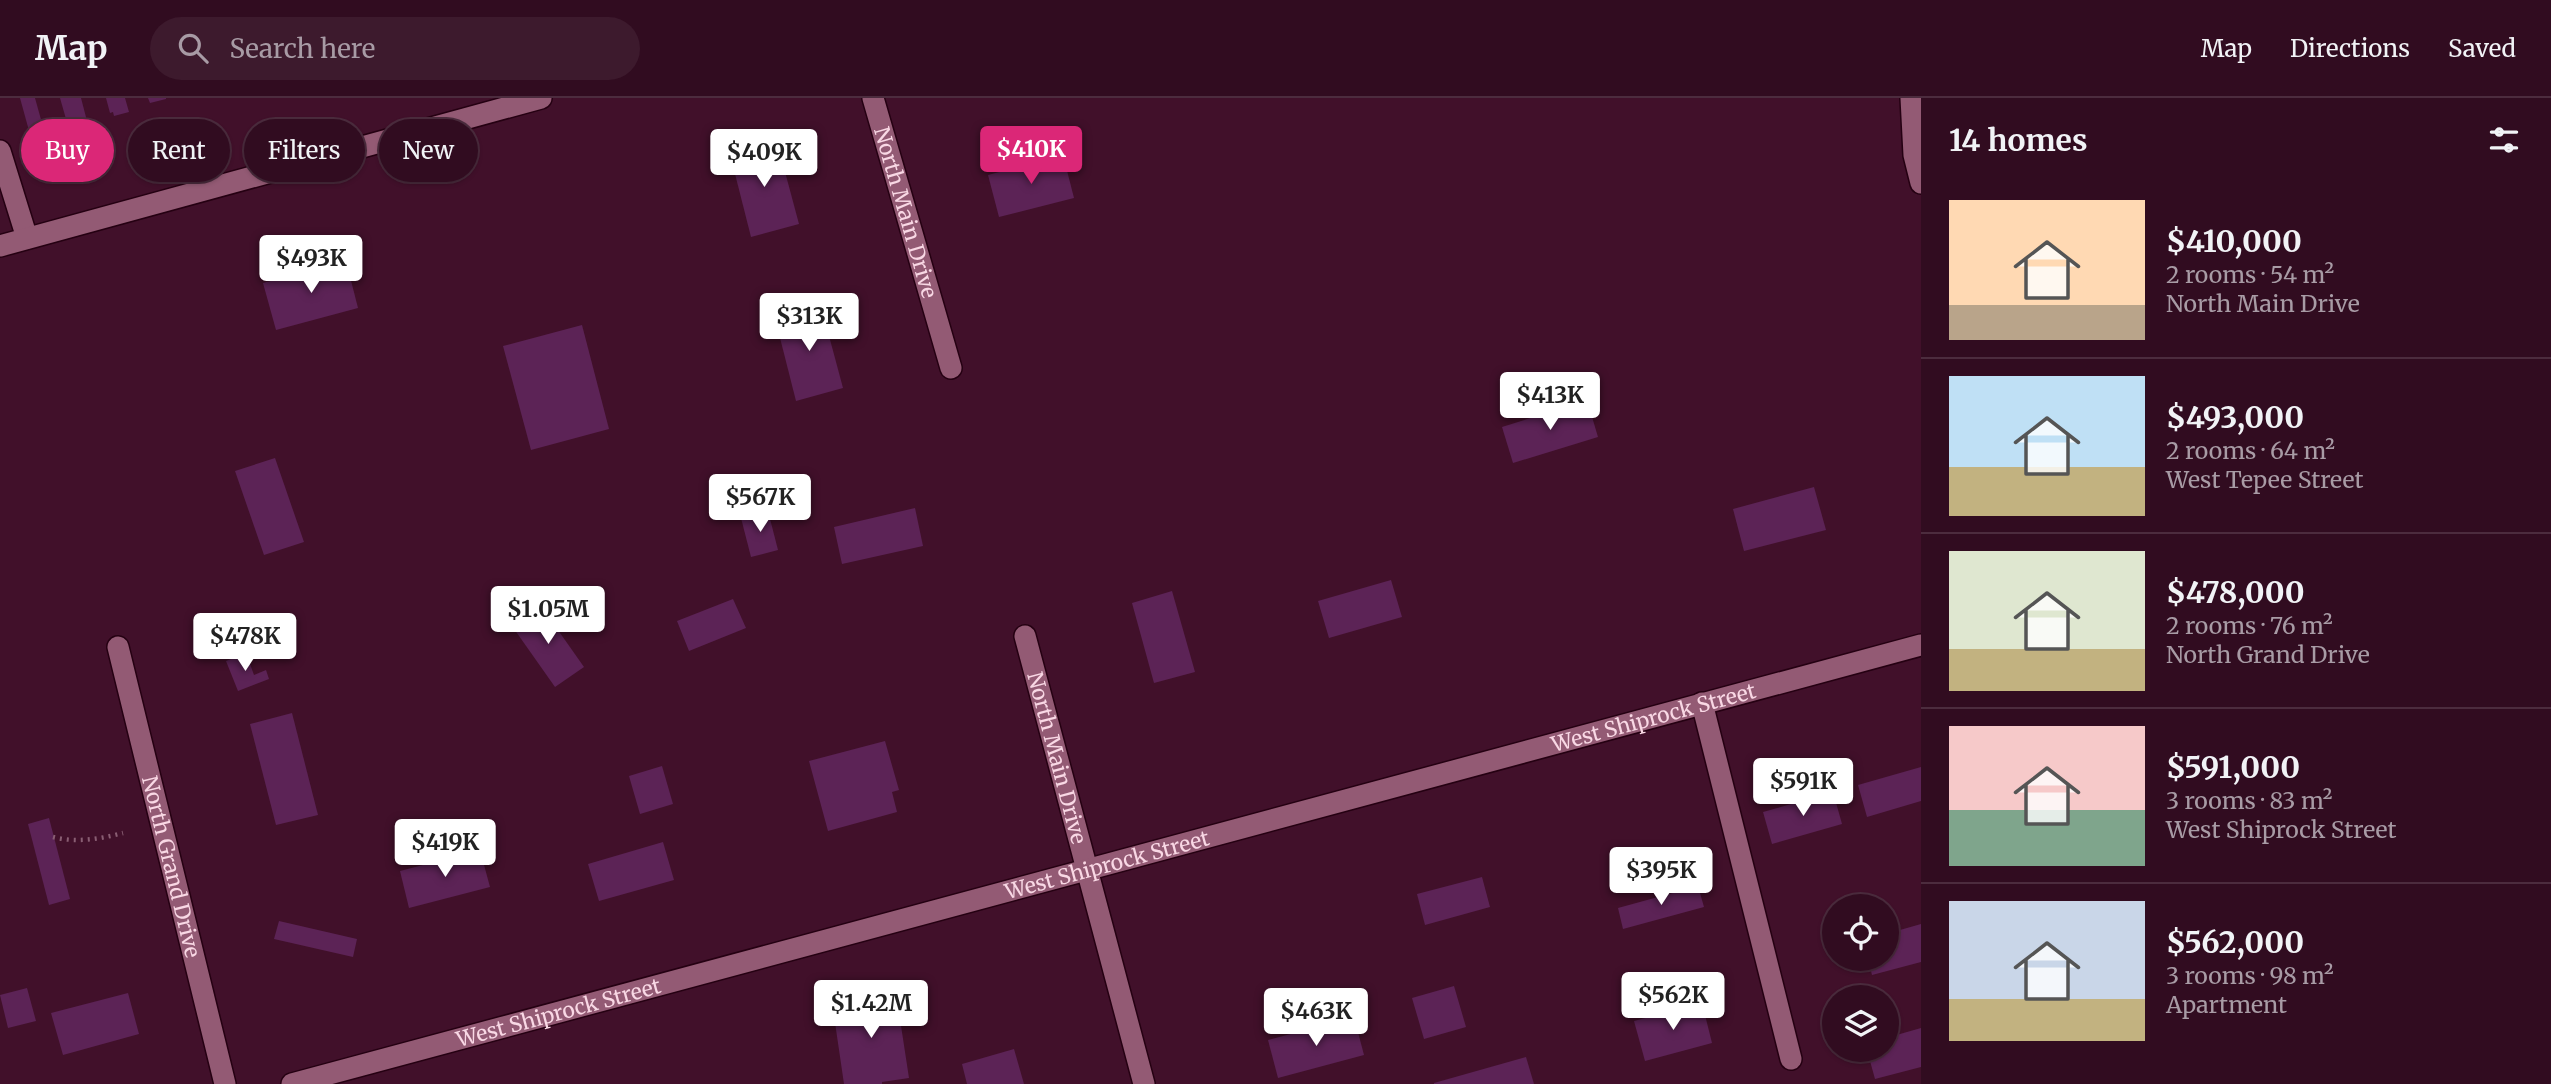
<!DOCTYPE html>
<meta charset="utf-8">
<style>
:root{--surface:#310c20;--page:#3d1a2d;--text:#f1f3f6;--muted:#a89ba5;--line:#4c2c3e;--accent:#db2777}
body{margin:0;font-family:Merriweather,serif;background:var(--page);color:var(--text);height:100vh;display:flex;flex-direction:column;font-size:26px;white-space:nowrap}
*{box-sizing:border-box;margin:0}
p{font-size:23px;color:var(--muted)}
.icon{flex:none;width:38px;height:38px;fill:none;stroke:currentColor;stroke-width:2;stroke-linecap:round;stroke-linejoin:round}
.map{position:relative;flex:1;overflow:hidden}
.drawer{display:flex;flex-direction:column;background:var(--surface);width:630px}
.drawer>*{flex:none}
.top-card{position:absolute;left:21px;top:21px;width:665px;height:63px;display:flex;gap:14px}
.buttons{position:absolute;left:1822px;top:796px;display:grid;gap:14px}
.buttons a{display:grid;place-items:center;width:77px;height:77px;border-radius:50%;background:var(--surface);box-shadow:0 2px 5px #0004,0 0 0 2px var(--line);font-size:35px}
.price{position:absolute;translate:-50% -60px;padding:0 16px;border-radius:7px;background:#fff;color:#222;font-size:23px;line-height:46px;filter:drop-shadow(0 2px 4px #0008)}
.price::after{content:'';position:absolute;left:50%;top:42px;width:21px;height:16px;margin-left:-10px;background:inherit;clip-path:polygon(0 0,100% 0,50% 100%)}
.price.selected{background:var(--accent);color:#fff}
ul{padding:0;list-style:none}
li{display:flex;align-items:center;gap:21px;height:175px;padding:0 28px}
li+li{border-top:2px solid var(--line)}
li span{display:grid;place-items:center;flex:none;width:196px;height:140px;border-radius:0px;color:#555}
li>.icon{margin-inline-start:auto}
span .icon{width:84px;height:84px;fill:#fffc;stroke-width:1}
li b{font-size:30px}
h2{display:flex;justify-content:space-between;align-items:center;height:84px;padding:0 28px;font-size:30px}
.tag{padding:0 24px;border-radius:32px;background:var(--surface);box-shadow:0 2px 5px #0004,0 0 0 2px var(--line);font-size:24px;line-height:63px}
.tag.selected{background:var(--accent);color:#fff}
header{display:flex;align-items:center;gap:42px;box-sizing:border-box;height:98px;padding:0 35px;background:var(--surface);border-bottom:2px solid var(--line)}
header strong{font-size:33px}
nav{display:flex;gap:38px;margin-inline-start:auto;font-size:24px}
.search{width:490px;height:63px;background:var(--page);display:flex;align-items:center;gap:18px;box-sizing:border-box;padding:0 24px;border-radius:38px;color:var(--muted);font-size:26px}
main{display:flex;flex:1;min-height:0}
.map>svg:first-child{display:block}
.building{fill:#5c2356}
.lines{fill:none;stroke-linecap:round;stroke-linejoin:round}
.minor-casing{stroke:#250012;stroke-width:24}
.path{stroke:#895e73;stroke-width:4.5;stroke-dasharray:2 5;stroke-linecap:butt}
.minor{stroke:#935a74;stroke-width:21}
.labels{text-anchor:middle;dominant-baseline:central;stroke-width:6;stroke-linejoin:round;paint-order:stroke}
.street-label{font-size:21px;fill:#f9d8e5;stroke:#1b0610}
</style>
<header>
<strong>Map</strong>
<div class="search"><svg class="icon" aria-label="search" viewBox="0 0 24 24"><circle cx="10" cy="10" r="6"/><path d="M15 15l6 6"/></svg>Search here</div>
<nav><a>Map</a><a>Directions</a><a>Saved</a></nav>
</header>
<main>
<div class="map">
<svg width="1921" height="986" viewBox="0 0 1921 986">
<rect width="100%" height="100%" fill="#41102a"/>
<g class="building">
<path d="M20 0H35L45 36 31 40Z"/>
<path d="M60 0H81L87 23 68 28Z"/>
<path d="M106 0H125L129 14 114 18 113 14 110 15Z"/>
<path d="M148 0H166V1L150 5Z"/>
<path d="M777 44 799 126 751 139 730 56Z"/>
<path d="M1063 57 1074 100 999 119 988 77Z"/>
<path d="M346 163 358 210 276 232 263 185Z"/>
<path d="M821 208 843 290 796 303 775 220Z"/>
<path d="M582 227 609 331 531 352 503 248Z"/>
<path d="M1587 302 1598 339 1513 365 1502 329Z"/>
<path d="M275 360 304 444 264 457 235 373Z"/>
<path d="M1814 389 1826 432 1744 453 1733 411Z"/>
<path d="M915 410 923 448 842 466 834 429Z"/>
<path d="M768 413 778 452 751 459 741 420Z"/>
<path d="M1391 482 1402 519 1329 540 1318 503Z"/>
<path d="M1172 493 1195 574 1154 585 1132 505Z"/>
<path d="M733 501 746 530 689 553 677 523Z"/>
<path d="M541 508 584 569 555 589 512 528Z"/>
<path d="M246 555 254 577 266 572 269 581 238 593 226 563Z"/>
<path d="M292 615 318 717 276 727 250 626Z"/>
<path d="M885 643 899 692 892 694 897 714 828 733 809 663Z"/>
<path d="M662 668 673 706 640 716 629 678Z"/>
<path d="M1921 669V703L1867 719 1858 687Z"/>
<path d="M1833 694 1842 726 1772 746 1763 714Z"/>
<path d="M49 720 70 801 49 807 28 726Z"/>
<path d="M663 744 674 782 599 803 588 766Z"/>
<path d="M480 752 490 789 409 810 400 773Z"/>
<path d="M1482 779 1490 809 1425 827 1417 796Z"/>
<path d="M1698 788 1704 809 1623 831 1618 810Z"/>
<path d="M279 823 357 841 353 859 274 841Z"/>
<path d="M1921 826V864L1872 877 1868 861H1886V836Z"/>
<path d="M1454 888 1466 929 1424 941 1412 900Z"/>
<path d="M27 890 36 923 8 930 0 897Z"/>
<path d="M128 895 139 936 63 957 51 915Z"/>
<path d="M896 895 909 980 882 984V986H844L832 904Z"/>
<path d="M1702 905 1712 945 1645 963 1634 923Z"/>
<path d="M1354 919 1364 957 1278 980 1268 942Z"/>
<path d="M1921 930V969L1875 981 1867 952H1886V940Z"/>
<path d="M1014 951 1024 986H967L962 966Z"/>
<path d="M1526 959 1534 986H1434V985Z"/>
</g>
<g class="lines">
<g class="minor-casing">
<g id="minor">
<path id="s1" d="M873 0 951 270"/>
<path d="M1911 0 1914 57 1921 85"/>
<path d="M0 53 27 140"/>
<path d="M0 148 541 0"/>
<path id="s2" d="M1025 538 1144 986"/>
<path id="s3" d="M118 549 225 986"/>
<path d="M1702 605 1791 961"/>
<path id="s4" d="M292 986 1921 547"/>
</g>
</g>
<path class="path" d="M53 739C76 745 100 741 123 735"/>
<use href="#minor" class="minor"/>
</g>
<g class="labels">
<g class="street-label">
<text stroke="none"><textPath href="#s1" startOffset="119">North Main Drive</textPath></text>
<text stroke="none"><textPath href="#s4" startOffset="1410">West Shiprock Street</textPath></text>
<text stroke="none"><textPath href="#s2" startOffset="126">North Main Drive</textPath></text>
<text stroke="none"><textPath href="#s4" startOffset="844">West Shiprock Street</textPath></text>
<text stroke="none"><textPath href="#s3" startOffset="226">North Grand Drive</textPath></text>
<text stroke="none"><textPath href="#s4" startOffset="276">West Shiprock Street</textPath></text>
</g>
</g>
</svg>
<div class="buttons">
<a><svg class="icon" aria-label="locate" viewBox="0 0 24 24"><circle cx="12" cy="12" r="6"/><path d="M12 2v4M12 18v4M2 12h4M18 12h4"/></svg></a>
<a><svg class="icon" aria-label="layers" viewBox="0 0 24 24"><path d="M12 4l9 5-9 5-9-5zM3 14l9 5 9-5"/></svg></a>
</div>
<b class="price selected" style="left:1031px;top:88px">$410K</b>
<b class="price" style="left:764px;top:91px">$409K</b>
<b class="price" style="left:311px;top:197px">$493K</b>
<b class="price" style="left:809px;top:255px">$313K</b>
<b class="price" style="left:1550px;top:334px">$413K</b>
<b class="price" style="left:760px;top:436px">$567K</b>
<b class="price" style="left:548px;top:548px">$1.05M</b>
<b class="price" style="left:245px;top:575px">$478K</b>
<b class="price" style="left:1803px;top:720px">$591K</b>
<b class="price" style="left:445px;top:781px">$419K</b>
<b class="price" style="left:1661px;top:809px">$395K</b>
<b class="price" style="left:1673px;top:934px">$562K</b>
<b class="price" style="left:871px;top:942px">$1.42M</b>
<b class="price" style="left:1316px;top:950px">$463K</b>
<div class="top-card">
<a class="tag selected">Buy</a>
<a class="tag">Rent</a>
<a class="tag">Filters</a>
<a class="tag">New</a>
</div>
</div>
<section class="drawer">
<h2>14 homes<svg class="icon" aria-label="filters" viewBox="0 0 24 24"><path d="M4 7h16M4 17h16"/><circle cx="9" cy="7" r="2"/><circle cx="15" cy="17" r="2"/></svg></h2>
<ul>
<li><span style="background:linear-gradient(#ffd9b3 75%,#b9a48a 0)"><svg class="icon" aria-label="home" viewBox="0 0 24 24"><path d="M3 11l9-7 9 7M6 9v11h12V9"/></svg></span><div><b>$410,000</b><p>2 rooms · 54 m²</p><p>North Main Drive</p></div></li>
<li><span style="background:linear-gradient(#bfe0f5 65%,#c2b280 0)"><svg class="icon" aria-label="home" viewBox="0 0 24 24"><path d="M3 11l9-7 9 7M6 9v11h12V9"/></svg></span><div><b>$493,000</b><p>2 rooms · 64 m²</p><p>West Tepee Street</p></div></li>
<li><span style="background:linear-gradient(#dfe7d0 70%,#c2b280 0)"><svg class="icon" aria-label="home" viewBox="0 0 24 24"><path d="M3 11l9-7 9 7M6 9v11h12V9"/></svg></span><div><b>$478,000</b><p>2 rooms · 76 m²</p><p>North Grand Drive</p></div></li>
<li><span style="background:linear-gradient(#f6c9c9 60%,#7fa58c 0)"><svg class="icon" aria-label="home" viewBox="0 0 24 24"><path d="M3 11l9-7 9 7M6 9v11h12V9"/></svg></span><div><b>$591,000</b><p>3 rooms · 83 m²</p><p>West Shiprock Street</p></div></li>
<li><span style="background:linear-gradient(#c9d6e8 70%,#c2b280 0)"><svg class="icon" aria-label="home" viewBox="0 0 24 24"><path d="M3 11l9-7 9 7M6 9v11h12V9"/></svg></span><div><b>$562,000</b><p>3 rooms · 98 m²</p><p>Apartment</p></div></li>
</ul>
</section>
</main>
